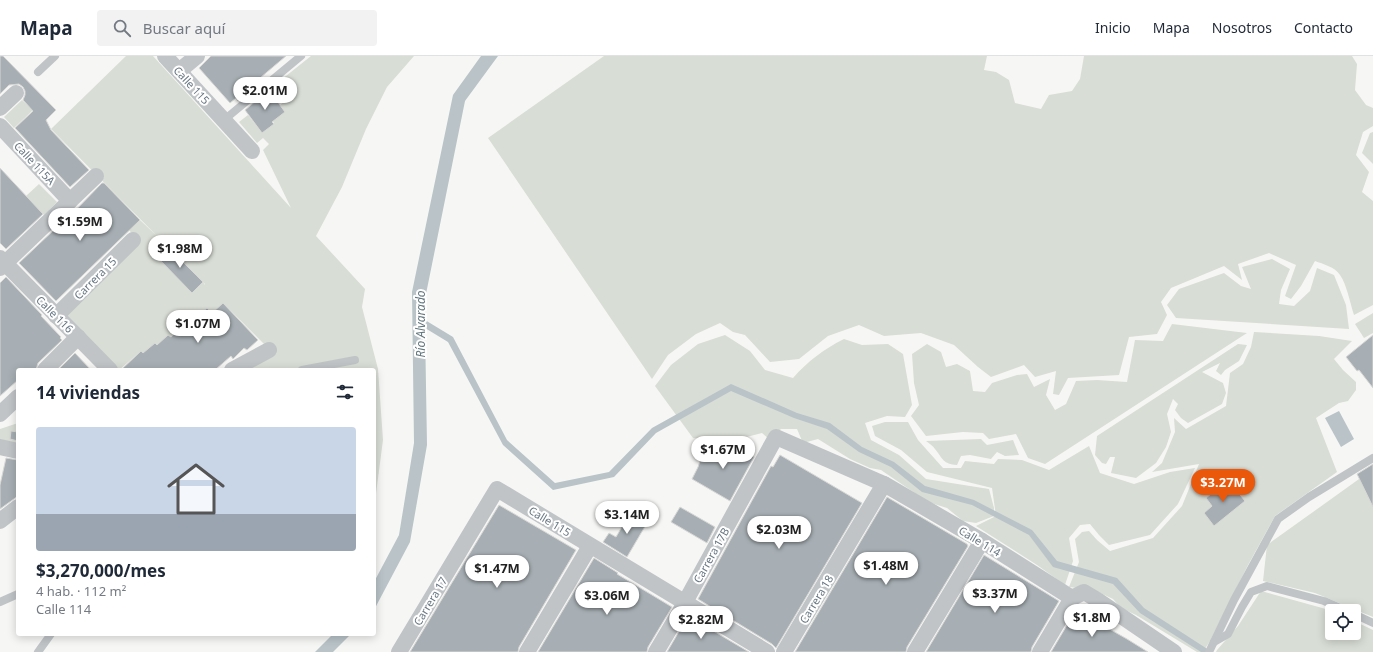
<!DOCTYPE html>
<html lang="es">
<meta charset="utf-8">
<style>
:root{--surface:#fff;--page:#f2f2f3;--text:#1f2937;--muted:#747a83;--line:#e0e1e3;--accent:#ea580c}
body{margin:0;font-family:"Noto Sans",sans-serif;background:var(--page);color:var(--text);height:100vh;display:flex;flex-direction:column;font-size:15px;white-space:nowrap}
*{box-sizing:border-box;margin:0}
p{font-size:13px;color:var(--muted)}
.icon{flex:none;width:22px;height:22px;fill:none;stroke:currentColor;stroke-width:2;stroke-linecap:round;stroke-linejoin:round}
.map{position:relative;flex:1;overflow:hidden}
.sheet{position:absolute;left:16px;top:312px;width:360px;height:268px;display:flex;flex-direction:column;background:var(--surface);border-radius:4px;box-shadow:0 2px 10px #0003}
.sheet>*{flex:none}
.tools{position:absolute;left:1325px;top:548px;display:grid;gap:8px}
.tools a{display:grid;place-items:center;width:36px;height:36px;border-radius:4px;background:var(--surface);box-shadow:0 2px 10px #0003;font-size:20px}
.price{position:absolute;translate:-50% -34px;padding:0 9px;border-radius:14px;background:#fff;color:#222;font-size:13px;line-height:26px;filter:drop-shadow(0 1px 2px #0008)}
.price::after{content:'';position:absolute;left:50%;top:24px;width:12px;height:9px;margin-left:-6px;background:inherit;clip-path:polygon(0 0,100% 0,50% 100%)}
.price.selected{background:var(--accent);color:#fff}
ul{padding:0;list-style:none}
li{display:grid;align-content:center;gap:8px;height:212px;padding:0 20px}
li+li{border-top:1px solid var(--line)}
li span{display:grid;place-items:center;height:124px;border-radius:4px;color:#555}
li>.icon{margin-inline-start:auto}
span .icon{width:72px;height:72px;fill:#fffc;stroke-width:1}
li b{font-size:17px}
h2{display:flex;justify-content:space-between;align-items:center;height:48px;padding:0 20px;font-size:17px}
header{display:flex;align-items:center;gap:24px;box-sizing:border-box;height:56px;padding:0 20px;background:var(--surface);border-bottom:1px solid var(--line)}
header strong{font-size:19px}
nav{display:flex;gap:22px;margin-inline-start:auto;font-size:14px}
.search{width:280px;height:36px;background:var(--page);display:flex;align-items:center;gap:10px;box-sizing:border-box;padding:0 14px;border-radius:4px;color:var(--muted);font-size:15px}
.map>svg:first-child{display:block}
.green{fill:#d8ddd5;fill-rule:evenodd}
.water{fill:#b9c3c8}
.building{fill:#a7afb4;stroke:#d8d8d6}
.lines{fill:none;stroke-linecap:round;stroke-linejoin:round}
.lane{stroke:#c0c4c7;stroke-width:8}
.street{stroke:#c0c4c7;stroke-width:16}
.labels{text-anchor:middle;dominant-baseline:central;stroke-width:4;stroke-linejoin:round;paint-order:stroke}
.street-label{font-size:11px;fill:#677683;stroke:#fff}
.water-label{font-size:12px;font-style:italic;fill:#63777f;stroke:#fff}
</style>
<header>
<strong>Mapa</strong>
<div class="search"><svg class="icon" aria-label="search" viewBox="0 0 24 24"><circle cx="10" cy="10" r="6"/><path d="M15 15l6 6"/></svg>Buscar aquí</div>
<nav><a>Inicio</a><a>Mapa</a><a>Nosotros</a><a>Contacto</a></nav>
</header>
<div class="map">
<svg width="1373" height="596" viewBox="0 0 1373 596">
<rect width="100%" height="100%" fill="#f6f7f4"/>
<g class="green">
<path d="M126 0H153L291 152 263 94 269 88 263 82 257 87 239 66 248 59 262 77 274 68 273 65 285 56 280 49 294 39 281 24 311 0H414L387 31 366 73 342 131 316 180 365 233 362 251 378 313 383 384 374 453V314H242L273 297 223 247 212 257 184 273 182 271 171 281 168 279 157 289 155 287 143 297 141 295 119 314 65 257 138 184 129 174 140 164 158 181 51 73ZM167 190 205 228V229L203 226 192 237 156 200Z"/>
<path d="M604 0H987L984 14 996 16 1009 24 1015 47 1041 53 1049 39 1072 35 1080 23 1084 0H1352L1357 8 1355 34 1366 49 1373 52V70L1363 76 1356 99 1369 116 1362 136 1373 145V249L1354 259C1350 247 1347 229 1340 219 1335 211 1323 208 1315 205L1301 230 1291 243 1285 240 1296 209 1269 197 1238 208 1242 224 1224 210 1171 232 1161 246 1167 259 1157 278 1129 281 1119 319 1068 322 1059 339 1053 338 1056 315 1035 321 1024 309 991 321 978 311 954 289 921 277 884 280 859 269 828 280 799 303 770 306 745 279 733 276 720 267 696 278 668 299 652 323 488 82Z"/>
<path d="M22 44 33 54 14 72 4 61Z"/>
<path d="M1373 76V108L1362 97 1370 77Z"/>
<path d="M39 128 57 146 44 159 26 140Z"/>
<path d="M1272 203 1290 213 1281 234 1279 248 1294 250 1310 235 1317 212 1334 219 1346 249 1349 273 1176 262 1167 249 1179 233 1224 217 1241 230 1251 233 1242 211Z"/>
<path d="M1373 257V277L1364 282 1355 268Z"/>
<path d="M1172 268 1247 277 1045 408 1028 402 1016 378 989 383 983 377 963 376 926 380 911 360 919 349 914 327 912 298 927 288 941 296 946 311 957 308 970 315 973 335 985 336 992 327 1017 319 1027 318 1034 331 1050 323 1046 339 1055 354 1066 348 1076 325 1097 324 1127 326 1135 284 1163 285Z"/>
<path d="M1254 276 1319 280 1352 285 1334 303 1343 314 1356 326V334L1348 345 1339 347 1316 362 1337 416 1275 460 1248 509 1210 585 1203 596H1197L1136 559 1121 552 1113 543 1094 534 1069 531 1079 506 1075 483 1082 476 1089 475 1097 484 1110 495 1153 482 1182 450 1199 408 1152 416 1162 407 1175 376 1174 362 1186 373 1226 350 1230 317 1243 308 1251 291Z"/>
<path d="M725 279 750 295 765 314 793 322C808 305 824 293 844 283L862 289 888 288 903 298 912 349 905 361 887 360 865 367 871 384 899 399 926 423 989 433 994 452V460L976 467 963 465 947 452 928 446 881 414 870 412 850 403 818 383 803 387 797 373H781L770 384 762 377 723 387 693 382 655 330 671 309 698 288Z"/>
<path d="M1238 288 1247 289 1239 305 1225 314 1221 319 1216 315 1220 307 1202 316 1223 327 1226 337 1222 348 1188 367 1181 362 1175 354 1178 348 1173 343 1167 358 1171 376 1166 391 1156 407 1136 422 1111 417 1115 401H1110L1106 408 1102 407 1095 399 1097 380Z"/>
<path d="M885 366H908L918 384 943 412H961L965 405 994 408 998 403 1022 404 1049 414 1089 390 1100 417 1134 428 1170 416 1195 412 1178 448 1150 479 1109 489 1099 479 1090 468 1080 469 1069 482 1073 505 1065 529 1037 509 976 470 996 460 992 432 927 416 901 394 875 380 872 370Z"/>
<path d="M18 367V393L0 389V373Z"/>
<path d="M981 383 987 389 1013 384 1019 399 1005 400 997 396 991 403 970 399 961 400 957 409C943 408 943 403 935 393 933 390 929 387 926 385Z"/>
<path d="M1373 413V561L1315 537 1263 525 1267 489Z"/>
<path d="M1261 535 1333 555 1332 577H1354V565L1373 574V596H1216L1217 594 1238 570Z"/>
</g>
<g class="water">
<path d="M481 0H498L465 45 426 238 425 264 453 281 507 384 555 427 609 416 652 372 731 328 797 357 830 367 862 391 894 406 925 430 974 444 1032 474 1057 505 1117 522 1144 552 1212 596H1201L1140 557 1113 528 1053 511 1029 479 972 449 922 436 891 411 859 396 827 373 794 362 731 335 656 377 614 421 553 434 503 389 448 286 425 272 427 389 410 486 374 554V526L399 479 414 387 412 236 453 39Z"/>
<path d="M1339 355 1354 383 1341 391 1325 362Z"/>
<path d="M333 578H351L333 596H315Z"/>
</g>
<g class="building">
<path d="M0 0H3L56 54 46 64 51 74 89 114 70 131 15 72 33 55 23 44 25 39V35L23 31 19 28 9 29 0 38Z"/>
<path d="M211 0H286L260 22 262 25 238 45 236 42 230 47 199 12Z"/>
<path d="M269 34 285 56 272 66 274 68 262 77 245 54Z"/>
<path d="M0 112 43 158 6 193 0 187Z"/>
<path d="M102 127H104L140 164 56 245 19 207 56 172 57 173 69 161Z"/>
<path d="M167 190 203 226 192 237 156 200Z"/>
<path d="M6 221 42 259 41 260 61 281 60 282 62 284 38 307 36 314H18V324L0 340V227Z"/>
<path d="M223 247 258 284 247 294 244 292 233 303 231 300 215 314H121L141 295 143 297 155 287 157 289 168 279 171 281 182 271 184 273 207 252 212 257Z"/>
<path d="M1373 279V332L1359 314 1357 315 1346 301Z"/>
<path d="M75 297 91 314H58Z"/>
<path d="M11 375 18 376V385L10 383Z"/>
<path d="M731 387 754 401 730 445 692 423 698 411 704 393 725 397Z"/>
<path d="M780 399 862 447 776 592 772 588 698 543 771 410 773 411Z"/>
<path d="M6 402 18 404V440L0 453V429Z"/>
<path d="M1373 408V451L1357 418Z"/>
<path d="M1228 424 1245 445 1214 470 1204 457 1212 450 1206 442Z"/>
<path d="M887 441 967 488 968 490 907 591 906 596H795Z"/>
<path d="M499 449 576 494 519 591 518 596H410Z"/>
<path d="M680 451 715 471 707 487 671 466Z"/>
<path d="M630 457 647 467 627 501 603 486 609 477 616 481Z"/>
<path d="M984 499 1059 545 1032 591 1031 596H926Z"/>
<path d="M594 502 618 517 617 518 672 551 648 591 647 596H538Z"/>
<path d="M1076 554 1127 583 1148 596H1051Z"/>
<path d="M688 560 749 596H667Z"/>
</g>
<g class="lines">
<g class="lane">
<path d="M38 16 55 0"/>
<path d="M224 64 301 0"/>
<path d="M302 314 355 304"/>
<path d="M0 546 18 538"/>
<path d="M1354 558 1373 567"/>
<path d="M1214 586 1228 578 1242 551 1251 536 1267 530 1324 545 1347 555"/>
<path d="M38 596 51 578"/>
<path d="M1209 596 1234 544 1278 463 1309 441 1373 402"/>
</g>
<g class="street">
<path d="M165 0 252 95"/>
<path d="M179 15 197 0"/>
<path d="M0 52 16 37"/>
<path d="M0 70 70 145"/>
<path d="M0 202 110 314"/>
<path d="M0 212 96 120"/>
<path d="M56 260 133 184"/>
<path d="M45 314 78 281"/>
<path d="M232 314 269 294"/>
<path d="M0 358 18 341"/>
<path d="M0 391 18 395"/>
<path d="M0 465 18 451"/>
<path d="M399 596 497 433 767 596"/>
<path d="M527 596 590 490"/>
<path d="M656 596 678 559 776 381 884 428 982 485 1072 542 1084 536 1099 545 1174 596"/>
<path d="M784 596 884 428"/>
<path d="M915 596 982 485"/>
<path d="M1040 596 1072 542"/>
</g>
</g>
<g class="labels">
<g class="street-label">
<text transform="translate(192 29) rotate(47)">Calle 115</text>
<text transform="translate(35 107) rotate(47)">Calle 115A</text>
<text transform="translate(95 222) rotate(-45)">Carrera 15</text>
<text transform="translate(55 258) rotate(45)">Calle 116</text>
<text transform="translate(550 465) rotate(31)">Calle 115</text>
<text transform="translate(980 485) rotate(31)">Calle 114</text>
<text transform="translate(711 499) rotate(-61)">Carrera 17B</text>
<text transform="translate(816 543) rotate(-59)">Carrera 18</text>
<text transform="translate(430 545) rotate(-59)">Carrera 17</text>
</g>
<g class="water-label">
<text transform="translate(420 268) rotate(-90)">Río Alvarado</text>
</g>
</g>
</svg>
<div class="tools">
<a><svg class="icon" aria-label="locate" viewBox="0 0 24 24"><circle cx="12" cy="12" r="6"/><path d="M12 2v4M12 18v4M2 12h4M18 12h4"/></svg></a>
</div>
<b class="price" style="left:265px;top:55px">$2.01M</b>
<b class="price" style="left:80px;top:186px">$1.59M</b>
<b class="price" style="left:180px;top:213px">$1.98M</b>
<b class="price" style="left:198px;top:288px">$1.07M</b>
<b class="price" style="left:723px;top:414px">$1.67M</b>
<b class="price selected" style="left:1223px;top:447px">$3.27M</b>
<b class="price" style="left:627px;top:479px">$3.14M</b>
<b class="price" style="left:779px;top:494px">$2.03M</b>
<b class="price" style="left:886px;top:530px">$1.48M</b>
<b class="price" style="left:497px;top:533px">$1.47M</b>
<b class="price" style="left:995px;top:558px">$3.37M</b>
<b class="price" style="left:607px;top:560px">$3.06M</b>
<b class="price" style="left:1092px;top:582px">$1.8M</b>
<b class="price" style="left:701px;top:584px">$2.82M</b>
<section class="sheet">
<h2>14 viviendas<svg class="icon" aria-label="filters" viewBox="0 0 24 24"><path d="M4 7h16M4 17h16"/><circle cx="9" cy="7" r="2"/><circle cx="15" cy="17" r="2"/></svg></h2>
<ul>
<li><span style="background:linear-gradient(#c9d6e8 70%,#9aa5b1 0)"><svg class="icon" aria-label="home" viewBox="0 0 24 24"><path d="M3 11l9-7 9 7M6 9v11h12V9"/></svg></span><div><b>$3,270,000/mes</b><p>4 hab. · 112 m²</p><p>Calle 114</p></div></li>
</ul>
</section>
</div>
